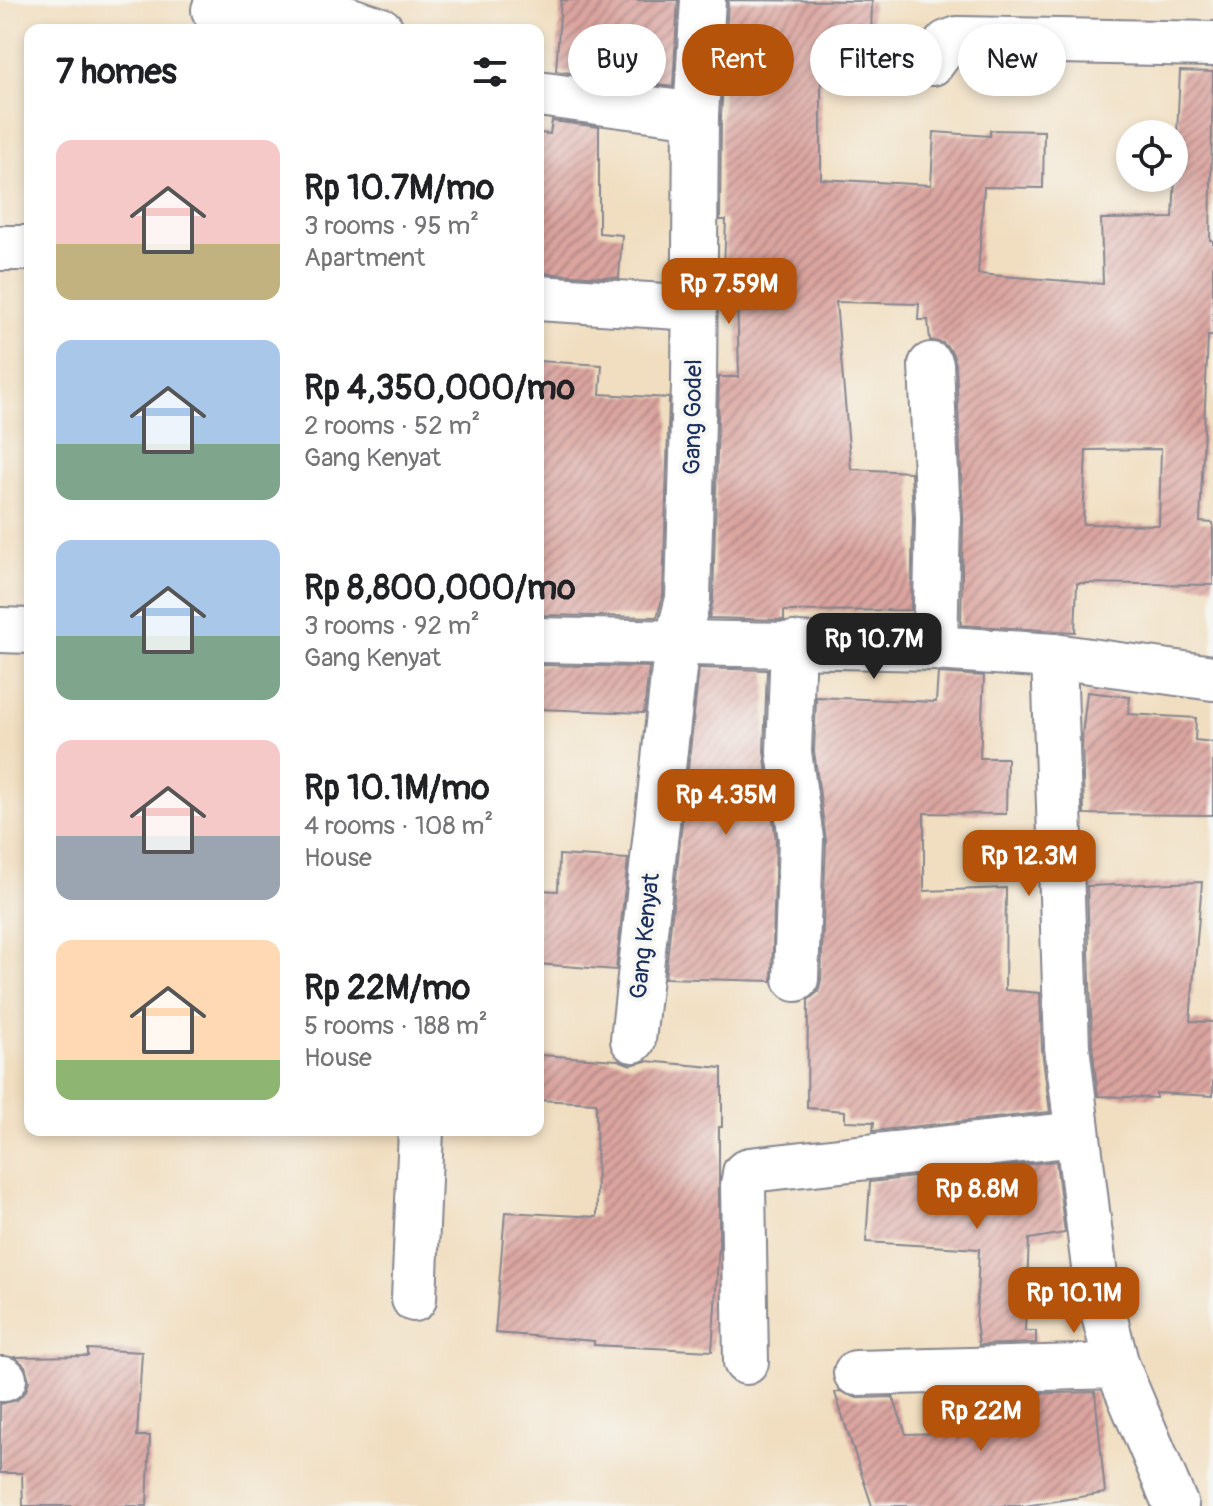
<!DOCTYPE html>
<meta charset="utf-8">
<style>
:root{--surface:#fff;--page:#f2f2f2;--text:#202124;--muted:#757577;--accent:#b45309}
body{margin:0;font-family:Pangolin,sans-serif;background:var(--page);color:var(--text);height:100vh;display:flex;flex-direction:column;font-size:30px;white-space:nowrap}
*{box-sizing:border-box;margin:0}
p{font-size:26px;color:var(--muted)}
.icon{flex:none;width:44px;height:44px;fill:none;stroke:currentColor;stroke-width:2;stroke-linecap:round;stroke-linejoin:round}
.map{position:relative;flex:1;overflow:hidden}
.side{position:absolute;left:24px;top:24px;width:520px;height:1112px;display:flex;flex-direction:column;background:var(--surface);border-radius:16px;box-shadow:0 4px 12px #0003}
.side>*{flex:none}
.guide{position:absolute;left:568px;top:24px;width:524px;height:72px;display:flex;gap:16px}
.tools{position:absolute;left:1116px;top:120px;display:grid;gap:16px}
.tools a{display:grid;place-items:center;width:72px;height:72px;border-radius:50%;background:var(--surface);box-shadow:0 4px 12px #0003;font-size:40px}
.price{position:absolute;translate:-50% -68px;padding:0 18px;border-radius:16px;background:var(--accent);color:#fff;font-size:26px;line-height:52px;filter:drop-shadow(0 2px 4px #0008)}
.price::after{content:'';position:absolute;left:50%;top:48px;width:24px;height:18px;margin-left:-12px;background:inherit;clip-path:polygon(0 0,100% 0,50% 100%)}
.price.current{background:#222;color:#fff}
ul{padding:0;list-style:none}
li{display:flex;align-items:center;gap:24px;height:200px;padding:0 32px}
li span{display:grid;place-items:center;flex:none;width:224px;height:160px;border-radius:16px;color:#555}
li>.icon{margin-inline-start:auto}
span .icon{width:96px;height:96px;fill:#fffc;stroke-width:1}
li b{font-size:34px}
h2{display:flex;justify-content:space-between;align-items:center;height:96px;padding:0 32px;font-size:34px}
.chip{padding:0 28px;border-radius:36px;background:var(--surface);box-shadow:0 4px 12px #0003;font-size:28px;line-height:72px}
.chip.current{background:var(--accent);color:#fff}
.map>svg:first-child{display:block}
.building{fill:url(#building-hatch);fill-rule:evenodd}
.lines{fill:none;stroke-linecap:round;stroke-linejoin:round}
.street-casing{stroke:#86868f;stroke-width:48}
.secondary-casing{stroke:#86868f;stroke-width:48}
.street{stroke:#fff;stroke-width:44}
.secondary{stroke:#fff;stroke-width:44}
.labels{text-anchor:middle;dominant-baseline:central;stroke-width:8;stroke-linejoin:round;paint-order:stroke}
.street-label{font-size:24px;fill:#1b2f5e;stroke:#f6f6f2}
</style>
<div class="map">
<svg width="1213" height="1506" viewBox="0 0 1213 1506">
<defs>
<pattern id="building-hatch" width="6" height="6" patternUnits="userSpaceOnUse" patternTransform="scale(2)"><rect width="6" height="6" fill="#dba49f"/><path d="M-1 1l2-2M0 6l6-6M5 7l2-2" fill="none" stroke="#b18685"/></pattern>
</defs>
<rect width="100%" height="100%" fill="#f6f6f2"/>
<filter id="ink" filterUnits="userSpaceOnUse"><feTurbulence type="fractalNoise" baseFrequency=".0125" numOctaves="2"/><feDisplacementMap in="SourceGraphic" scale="16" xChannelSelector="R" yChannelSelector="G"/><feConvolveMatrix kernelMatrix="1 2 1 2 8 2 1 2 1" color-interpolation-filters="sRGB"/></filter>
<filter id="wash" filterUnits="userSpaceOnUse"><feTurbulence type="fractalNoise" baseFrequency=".006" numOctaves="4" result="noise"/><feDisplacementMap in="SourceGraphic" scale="32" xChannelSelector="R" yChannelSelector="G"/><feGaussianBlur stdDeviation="1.8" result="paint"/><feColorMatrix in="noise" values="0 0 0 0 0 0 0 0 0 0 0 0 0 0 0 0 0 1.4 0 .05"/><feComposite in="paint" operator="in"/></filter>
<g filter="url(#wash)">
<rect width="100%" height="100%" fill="#f1dec0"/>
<g id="blocks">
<g class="building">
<path d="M561 0H678L673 87 556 71Z"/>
<path d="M728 0 872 1 871 39H821V179L931 185 934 132 990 136V130L1044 131 1043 188 984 187 978 274 1103 284 1101 219 1173 218 1180 71 1213 72 1210 240 1213 241V336H1208L1200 522 1213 523V585L1077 583 1075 632 961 625 963 517 956 364 952 352 943 343 930 340 928 320H918L919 304 836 302 851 469 911 472 913 518 911 610 784 611V620L709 618 713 600 719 377H739L737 292 723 291 726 220H720L721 116ZM1161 449 1159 525 1083 524 1086 450Z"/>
<path d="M552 121 599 127V233L622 235 619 278 538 273V133L550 134Z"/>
<path d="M538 361 602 365 600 394 669 398 663 596 657 617 538 615Z"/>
<path d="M538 665 649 667 644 713 538 709Z"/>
<path d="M699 668 767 670 764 751 776 840 772 981 665 978Z"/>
<path d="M938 673 984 676 980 758H1007L1006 814 924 813V891L1006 888 1005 990 1040 993 1042 1050 1050 1112 873 1131 874 1122 845 1121V1111L807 1108 808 1000 818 992 821 980 826 840 814 751 816 697 936 702Z"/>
<path d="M1087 692 1130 697 1128 714 1196 718 1195 740 1213 742V815L1084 814 1082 736Z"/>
<path d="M559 855 628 859 616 970 538 964V890L558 891Z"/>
<path d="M1202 882 1190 1021 1213 1022V1096L1156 1093V1098L1098 1096 1092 1045 1087 886Z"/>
<path d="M540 1055 618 1060 631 1065 646 1061 722 1068V1127H719V1245L712 1351 594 1345V1341L495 1333 505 1212 597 1217 596 1103 538 1100Z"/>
<path d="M1056 1161 1065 1233 1029 1239 1025 1331H1036V1343L979 1345 976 1322 979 1249 866 1242 870 1182Z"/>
<path d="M88 1349 142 1352 137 1436H150L147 1506H23L22 1473H0V1404L17 1400 26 1391 29 1380 25 1366 15 1357 88 1356Z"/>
<path d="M840 1391 857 1398 893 1397 906 1434 990 1432 983 1395 1095 1392 1105 1493 1025 1506H872L835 1393Z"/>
</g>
</g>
</g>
<g filter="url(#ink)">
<use href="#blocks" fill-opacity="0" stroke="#86868f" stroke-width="2"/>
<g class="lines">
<g class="street-casing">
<g id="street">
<path d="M214 10 341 17 381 30"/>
<path d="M932 63 947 43 958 39 1213 44"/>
<path d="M538 94 696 115"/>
<path d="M0 248H30"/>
<path d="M538 298 695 308"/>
<path d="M931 365 938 518 935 648"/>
<path d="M793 644 789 752 801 839 796 979"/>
<path d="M1054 656 1067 1047 1096 1284 1117 1366 1176 1506"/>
<path d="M633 1040 677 642 688 599 694 385 696 115 703 0"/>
<path d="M414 1299 421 1130"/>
<path d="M746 1362 743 1186 745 1173 749 1170 1077 1134"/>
<path d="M856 1373 1117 1366"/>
<path d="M0 1379H4"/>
</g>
</g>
<g class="secondary-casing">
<g id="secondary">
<path d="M0 630 30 631"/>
<path d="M538 640 935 648 1054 656 1213 678"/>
</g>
</g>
<use href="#street" class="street"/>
<use href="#secondary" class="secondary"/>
</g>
</g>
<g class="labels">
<g class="street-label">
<text transform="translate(693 417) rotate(-89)">Gang Godel</text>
<text transform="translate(645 936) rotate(-84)">Gang Kenyat</text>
</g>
</g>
</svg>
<div class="tools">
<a><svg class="icon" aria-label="locate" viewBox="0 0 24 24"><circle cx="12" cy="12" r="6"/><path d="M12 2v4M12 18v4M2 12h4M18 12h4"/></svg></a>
</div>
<b class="price" style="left:729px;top:326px">Rp 7.59M</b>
<b class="price current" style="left:874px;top:681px">Rp 10.7M</b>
<b class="price" style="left:726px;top:837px">Rp 4.35M</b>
<b class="price" style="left:1029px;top:898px">Rp 12.3M</b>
<b class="price" style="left:977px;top:1231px">Rp 8.8M</b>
<b class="price" style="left:1074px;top:1335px">Rp 10.1M</b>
<b class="price" style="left:981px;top:1453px">Rp 22M</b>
<div class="guide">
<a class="chip">Buy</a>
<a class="chip current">Rent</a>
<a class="chip">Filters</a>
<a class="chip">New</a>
</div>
<section class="side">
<h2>7 homes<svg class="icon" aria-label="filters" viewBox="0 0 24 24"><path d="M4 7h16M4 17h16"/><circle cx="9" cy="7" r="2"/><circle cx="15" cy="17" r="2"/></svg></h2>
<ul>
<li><span style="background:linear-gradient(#f6c9c9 65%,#c2b280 0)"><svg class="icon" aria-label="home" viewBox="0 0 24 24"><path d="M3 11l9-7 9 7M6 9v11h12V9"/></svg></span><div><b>Rp 10.7M/mo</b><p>3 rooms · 95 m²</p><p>Apartment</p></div></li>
<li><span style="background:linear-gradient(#a9c7e8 65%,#7fa58c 0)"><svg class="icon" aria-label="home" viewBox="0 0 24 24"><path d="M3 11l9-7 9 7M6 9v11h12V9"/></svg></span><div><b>Rp 4,350,000/mo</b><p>2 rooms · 52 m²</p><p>Gang Kenyat</p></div></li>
<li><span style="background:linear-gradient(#a9c7e8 60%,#7fa58c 0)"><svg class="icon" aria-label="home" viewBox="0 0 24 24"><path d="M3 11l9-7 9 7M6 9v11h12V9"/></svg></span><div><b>Rp 8,800,000/mo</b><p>3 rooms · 92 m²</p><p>Gang Kenyat</p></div></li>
<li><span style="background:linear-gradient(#f6c9c9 60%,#9aa5b1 0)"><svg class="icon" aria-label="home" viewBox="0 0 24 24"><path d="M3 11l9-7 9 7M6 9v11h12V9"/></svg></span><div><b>Rp 10.1M/mo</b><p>4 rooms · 108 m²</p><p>House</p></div></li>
<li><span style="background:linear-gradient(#ffd9b3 75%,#8fb573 0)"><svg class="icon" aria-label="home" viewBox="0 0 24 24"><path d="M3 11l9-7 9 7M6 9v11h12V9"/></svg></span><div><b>Rp 22M/mo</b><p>5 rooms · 188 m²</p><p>House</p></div></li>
</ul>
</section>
</div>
